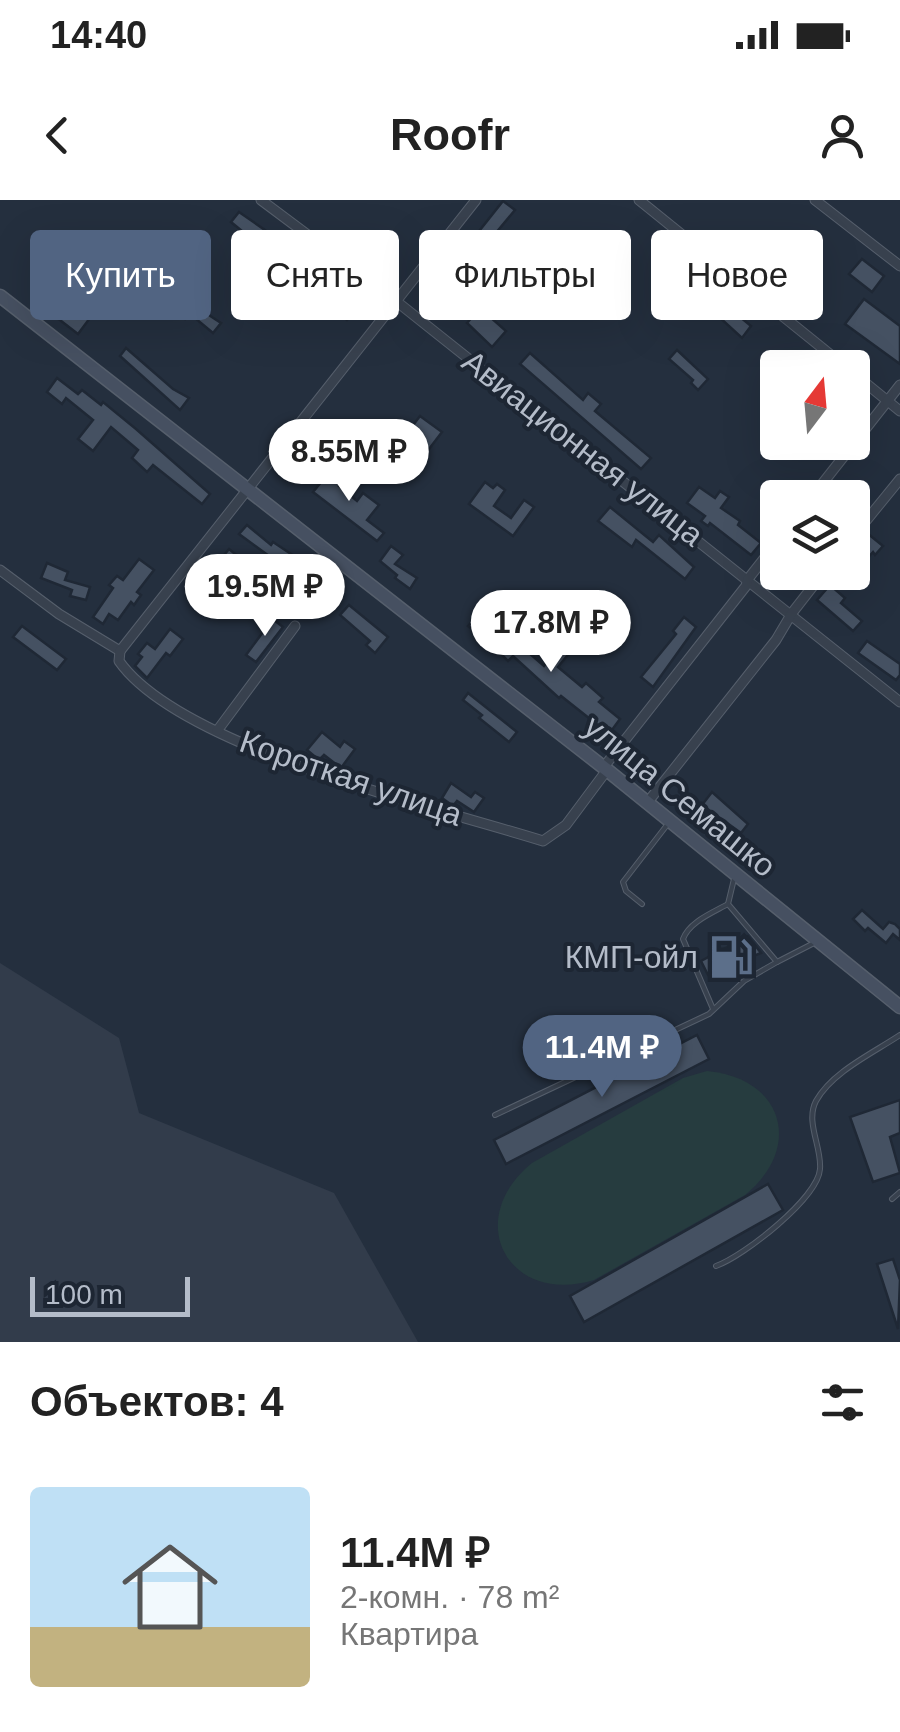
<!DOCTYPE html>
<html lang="ru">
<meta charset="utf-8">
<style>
:root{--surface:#fff;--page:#f2f2f2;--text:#222;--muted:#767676;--accent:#516482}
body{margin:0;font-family:Helvetica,sans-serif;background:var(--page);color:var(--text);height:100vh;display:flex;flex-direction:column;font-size:38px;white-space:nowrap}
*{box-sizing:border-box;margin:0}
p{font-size:32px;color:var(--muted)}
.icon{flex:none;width:55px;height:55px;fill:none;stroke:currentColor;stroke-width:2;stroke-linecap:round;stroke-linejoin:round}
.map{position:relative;height:1142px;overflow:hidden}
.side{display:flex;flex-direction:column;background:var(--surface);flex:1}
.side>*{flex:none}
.top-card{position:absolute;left:30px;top:30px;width:840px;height:90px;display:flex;gap:20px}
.needle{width:65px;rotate:16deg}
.tools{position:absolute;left:760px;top:150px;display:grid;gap:20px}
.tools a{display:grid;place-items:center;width:110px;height:110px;border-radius:10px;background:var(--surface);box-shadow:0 10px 40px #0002;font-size:50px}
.scale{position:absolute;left:30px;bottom:25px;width:160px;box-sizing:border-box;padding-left:10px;border:5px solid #b4bcc9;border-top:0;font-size:28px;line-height:35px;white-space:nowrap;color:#b4bcc9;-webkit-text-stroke:8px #1d2633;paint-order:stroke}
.price{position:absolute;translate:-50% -85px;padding:0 22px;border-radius:35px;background:#fff;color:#222;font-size:32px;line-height:65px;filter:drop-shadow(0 2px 5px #0008)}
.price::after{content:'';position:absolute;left:50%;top:60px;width:30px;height:22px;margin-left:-15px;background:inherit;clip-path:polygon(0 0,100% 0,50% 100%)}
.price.active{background:var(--accent);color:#fff}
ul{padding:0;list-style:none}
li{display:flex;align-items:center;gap:30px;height:250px;padding:0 30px}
li span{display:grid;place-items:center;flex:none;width:280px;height:200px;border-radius:10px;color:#555}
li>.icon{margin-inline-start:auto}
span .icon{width:120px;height:120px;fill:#fffc;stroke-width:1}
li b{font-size:42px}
h2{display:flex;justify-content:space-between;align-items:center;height:120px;padding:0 30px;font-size:42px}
.chip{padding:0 35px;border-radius:10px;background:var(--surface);box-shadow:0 10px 40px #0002;font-size:35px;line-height:90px}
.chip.active{background:var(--accent);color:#fff}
.status{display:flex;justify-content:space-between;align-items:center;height:70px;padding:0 50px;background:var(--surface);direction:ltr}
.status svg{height:28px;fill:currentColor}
header{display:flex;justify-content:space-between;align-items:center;height:130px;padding:0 30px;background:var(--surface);font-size:45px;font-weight:800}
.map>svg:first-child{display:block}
.airport{fill:#323c4b}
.green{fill:#263c3f}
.building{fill:#455162;stroke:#1f2835;stroke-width:2.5}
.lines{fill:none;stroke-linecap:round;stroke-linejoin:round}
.lane-casing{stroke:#565f6c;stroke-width:6}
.street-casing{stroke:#565f6c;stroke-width:11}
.secondary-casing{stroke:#565f6c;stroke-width:15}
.lane{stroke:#38414e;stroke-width:4}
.street{stroke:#38414e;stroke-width:9}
.secondary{stroke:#465061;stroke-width:12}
.labels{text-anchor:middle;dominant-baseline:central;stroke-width:8;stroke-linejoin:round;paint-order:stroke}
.street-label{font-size:32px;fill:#b4bcc9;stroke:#1d2633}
.poi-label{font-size:32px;fill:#b4bcc9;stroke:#1d2633;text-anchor:end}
</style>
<div class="status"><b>14:40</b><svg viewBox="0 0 49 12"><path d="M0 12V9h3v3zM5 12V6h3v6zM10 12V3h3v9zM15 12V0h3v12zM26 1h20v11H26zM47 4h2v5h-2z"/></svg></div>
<header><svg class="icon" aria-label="back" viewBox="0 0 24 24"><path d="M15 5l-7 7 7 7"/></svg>Roofr<svg class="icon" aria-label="person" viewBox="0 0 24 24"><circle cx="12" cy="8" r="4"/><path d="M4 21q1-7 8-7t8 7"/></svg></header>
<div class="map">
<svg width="900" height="1142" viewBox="0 0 900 1142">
<rect width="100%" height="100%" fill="#242f3e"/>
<path class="airport" d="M0 763 119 838 139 913 334 993 418 1142H0Z"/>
<path class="green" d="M707 871C783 878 804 947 745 995L594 1080C508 1106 462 1020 532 963L683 878Z"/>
<g class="building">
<path d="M503 1 515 10 495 34 498 36 486 50 488 52 448 107 437 99 458 72 454 69 476 35Z"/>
<path d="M239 12 272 35 270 39 288 57 282 64 231 22Z"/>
<path d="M758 34 795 70 786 80 762 63 766 57 750 43Z"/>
<path d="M862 59 884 76 872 92 849 74Z"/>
<path d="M306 69 356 109 347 120 330 107 322 116 309 105 315 99 295 82Z"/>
<path d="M703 86 751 126 742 138 695 95Z"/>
<path d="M54 90 74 107 78 102 93 114 78 134 52 114 49 117 39 109Z"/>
<path d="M175 93 221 123 213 133 189 113 185 119 166 105Z"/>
<path d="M864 99 900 126V164L845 124Z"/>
<path d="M480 108 506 131 492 147 467 123Z"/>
<path d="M126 148 173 189 189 198 180 210 120 156Z"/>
<path d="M677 150 708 179 698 190 691 183 693 180 669 159Z"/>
<path d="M530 153 583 200 588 193 601 204 595 211 651 258 641 269 520 164Z"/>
<path d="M57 178 78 194 82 190 101 205 103 202 136 229 210 294 202 304 153 265 147 272 132 258 138 250 111 227 93 251 78 239 93 220 66 198 62 204 47 192Z"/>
<path d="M420 216 442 232 407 278 385 262Z"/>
<path d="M332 269 345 279 339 286 357 301 363 293 379 305 367 320 384 333 377 341 313 292Z"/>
<path d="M485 282 493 288 497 284 505 290 494 306 511 318 524 300 534 307 513 336 469 304Z"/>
<path d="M699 287 715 298 720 291 729 297 721 308 740 321 738 325 761 343 751 355 710 323 708 326 701 321 705 316 687 303Z"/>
<path d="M610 307 653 342 659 335 694 367 685 379 636 340 632 347 598 321Z"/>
<path d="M247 325 271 345 273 342 297 358 295 360 320 381 311 392 291 379 295 375 239 334Z"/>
<path d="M867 333 883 346 875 355 873 352 852 376V350Z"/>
<path d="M391 346 403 355 395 364 417 378 410 389 395 378 397 375 380 361Z"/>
<path d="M229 349 240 358 209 398 197 388Z"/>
<path d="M139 359 154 370 137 392 141 395 134 405 131 402 118 420 109 414 103 424 93 417 113 388 109 385 117 376 123 380Z"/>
<path d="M47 363 68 372 65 380 90 387 86 400 70 396 72 390 41 378Z"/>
<path d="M830 385 845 398 841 403 862 421 853 431 817 400Z"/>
<path d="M349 405 388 437 375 453 366 445 370 441 340 415Z"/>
<path d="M477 416 494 430 497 427 514 439 518 434 526 440 521 446 544 466 562 444 571 451 558 467 582 487 586 483 603 498 599 502 620 519 609 534 561 496 559 498 513 456 508 461 501 454 503 452 468 426Z"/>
<path d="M270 417 283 427 256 462 246 455 266 428 263 426Z"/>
<path d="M684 417 696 427 653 487 641 477 676 434 673 431Z"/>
<path d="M22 426 66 459 57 470 13 437Z"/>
<path d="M170 429 183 439 170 456 166 453 147 478 135 466 142 457 138 454 147 443 155 449Z"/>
<path d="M867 441 900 464V475L896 480 858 453Z"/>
<path d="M468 493 517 532 509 542 479 518 482 515 463 500Z"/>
<path d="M322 532 340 547 344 541 355 549 341 568 324 555 319 560 307 550Z"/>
<path d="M451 583 471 597 475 592 484 598 474 612 457 601 453 606 442 598Z"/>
<path d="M712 592 748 624 741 633 702 605Z"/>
<path d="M862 710 883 729 889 722 895 724 900 729V740L893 734 886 743 868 728 865 731 853 719Z"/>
<path d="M748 736 761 753 708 775 701 761Z"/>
<path d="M697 835 709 859 506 964 494 940Z"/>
<path d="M900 900V933L890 937 900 973 873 982 850 917Z"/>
<path d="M768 984 783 1010 584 1122 570 1096Z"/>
<path d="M893 1059 900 1080 898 1129 877 1064Z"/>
</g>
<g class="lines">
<g class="lane-casing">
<g id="lane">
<path d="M734 679 728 704 777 762 816 742"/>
<path d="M642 704 626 691 623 682 667 625"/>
<path d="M713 809 683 739C689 722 712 713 728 704"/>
<path d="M495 915 709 814 744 781 777 762"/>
<path d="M892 999 900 992"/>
<path d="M716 1066C744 1056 818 998 820 969 822 947 805 922 816 901 832 872 873 853 900 835"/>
</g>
</g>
<g class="street-casing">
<g id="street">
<path d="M261 0 396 101 900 502"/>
<path d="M639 0 847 168"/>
<path d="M815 0 900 66"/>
<path d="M852 172 900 211"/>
<path d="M811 298 900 185"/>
<path d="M852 338 900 279"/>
<path d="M0 370 59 414 120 451"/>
<path d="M120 451 476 0"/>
<path d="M120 451 119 461C180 548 438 608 543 641L566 625 607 570"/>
<path d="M217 531 295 426"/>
<path d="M603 568 746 386 748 379 778 341"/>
<path d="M647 603 776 440 792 413 824 372"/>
</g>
</g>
<g class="secondary-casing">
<path id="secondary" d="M0 96 607 570 900 807"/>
</g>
<use href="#lane" class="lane"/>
<use href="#street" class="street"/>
<use href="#secondary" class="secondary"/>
</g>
<defs>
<g id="fuel-bare" transform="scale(3.45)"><path d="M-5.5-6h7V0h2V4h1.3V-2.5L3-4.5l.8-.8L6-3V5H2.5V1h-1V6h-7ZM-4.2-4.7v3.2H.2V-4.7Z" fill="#5c6f8a" stroke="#1d2633" stroke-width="2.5" paint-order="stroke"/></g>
</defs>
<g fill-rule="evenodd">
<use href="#fuel-bare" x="731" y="757"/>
</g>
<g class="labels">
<g class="street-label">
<text transform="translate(583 248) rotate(38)">Авиационная улица</text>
<text transform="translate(351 578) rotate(19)">Короткая улица</text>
<text transform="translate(680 596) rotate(39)">улица Семашко</text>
</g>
<g class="poi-label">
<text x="698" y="757">КМП-ойл</text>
</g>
</g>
</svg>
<div class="tools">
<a><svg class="needle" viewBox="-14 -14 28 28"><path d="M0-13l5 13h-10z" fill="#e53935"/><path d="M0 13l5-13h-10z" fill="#767676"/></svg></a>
<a><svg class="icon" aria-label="layers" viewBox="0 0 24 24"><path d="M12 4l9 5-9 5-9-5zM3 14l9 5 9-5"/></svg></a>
</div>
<div class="scale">100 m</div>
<b class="price" style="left:349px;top:304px">8.55M ₽</b>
<b class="price" style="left:265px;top:439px">19.5M ₽</b>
<b class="price" style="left:551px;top:475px">17.8M ₽</b>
<b class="price active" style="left:602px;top:900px">11.4M ₽</b>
<div class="top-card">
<a class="chip active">Купить</a>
<a class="chip">Снять</a>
<a class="chip">Фильтры</a>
<a class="chip">Новое</a>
</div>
</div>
<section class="side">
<h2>Объектов: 4<svg class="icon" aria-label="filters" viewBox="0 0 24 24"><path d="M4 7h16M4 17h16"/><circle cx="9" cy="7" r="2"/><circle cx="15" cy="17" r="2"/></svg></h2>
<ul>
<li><span style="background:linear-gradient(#bfe0f5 70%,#c2b280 0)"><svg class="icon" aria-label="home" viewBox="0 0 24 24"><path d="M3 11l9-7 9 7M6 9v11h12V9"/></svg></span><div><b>11.4M ₽</b><p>2-комн. · 78 m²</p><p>Квартира</p></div></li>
</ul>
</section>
